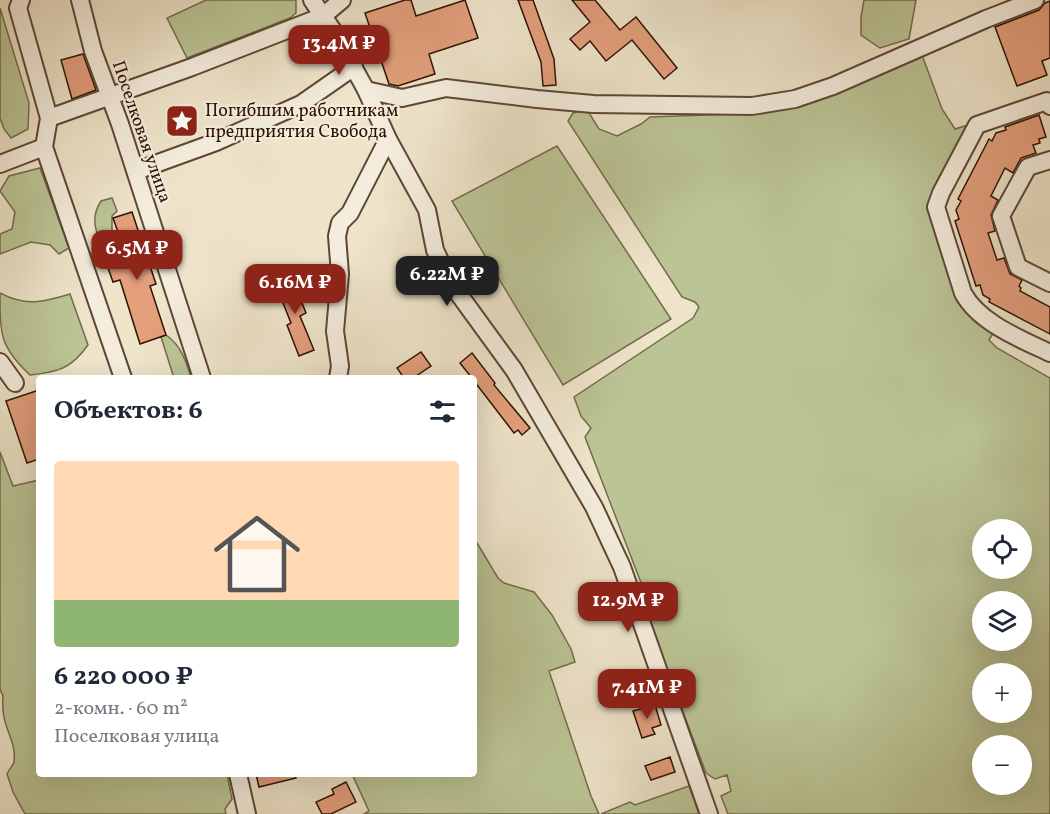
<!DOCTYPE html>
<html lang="ru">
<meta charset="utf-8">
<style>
:root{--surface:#fff;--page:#f2f2f3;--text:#1f2937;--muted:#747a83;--line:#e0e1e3;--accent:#8f2418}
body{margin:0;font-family:Vollkorn,serif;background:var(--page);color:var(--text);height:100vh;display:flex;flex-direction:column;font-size:22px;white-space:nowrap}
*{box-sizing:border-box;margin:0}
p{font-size:20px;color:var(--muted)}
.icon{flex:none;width:33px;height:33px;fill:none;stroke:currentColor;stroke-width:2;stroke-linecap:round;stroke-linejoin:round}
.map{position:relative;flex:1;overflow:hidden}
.drawer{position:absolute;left:36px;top:375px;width:441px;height:402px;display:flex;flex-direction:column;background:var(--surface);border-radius:6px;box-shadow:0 6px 24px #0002}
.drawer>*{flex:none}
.tools{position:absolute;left:972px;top:519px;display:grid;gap:12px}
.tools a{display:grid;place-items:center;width:60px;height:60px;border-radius:50%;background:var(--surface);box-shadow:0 6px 24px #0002;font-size:30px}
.price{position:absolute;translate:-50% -51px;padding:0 14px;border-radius:12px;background:var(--accent);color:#fff;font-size:20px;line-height:39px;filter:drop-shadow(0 2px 3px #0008)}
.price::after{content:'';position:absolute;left:50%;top:36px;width:18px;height:14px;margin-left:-9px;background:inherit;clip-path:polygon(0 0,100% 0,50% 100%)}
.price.current{background:#222;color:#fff}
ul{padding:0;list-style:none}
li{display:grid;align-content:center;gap:12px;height:318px;padding:0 18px}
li+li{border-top:2px solid var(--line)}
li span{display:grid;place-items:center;height:186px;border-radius:6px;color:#555}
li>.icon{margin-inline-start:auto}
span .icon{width:108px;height:108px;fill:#fffc;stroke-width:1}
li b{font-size:26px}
h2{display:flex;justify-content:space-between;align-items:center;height:72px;padding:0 18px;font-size:26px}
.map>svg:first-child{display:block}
.green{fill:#bbc495;stroke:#746b4c;stroke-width:1.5;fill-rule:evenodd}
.building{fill:#e49f7d;stroke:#2e1203;stroke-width:1.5}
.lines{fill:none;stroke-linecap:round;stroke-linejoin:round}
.minor-casing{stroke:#5e4635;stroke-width:20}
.minor{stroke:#f4eddd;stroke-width:16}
.labels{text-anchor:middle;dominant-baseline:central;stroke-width:4.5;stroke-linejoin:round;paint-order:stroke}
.poi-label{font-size:18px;fill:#2e1203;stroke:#f4eddd;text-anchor:start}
.street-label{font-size:18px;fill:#2e1203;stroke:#f4eddd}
</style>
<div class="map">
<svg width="1050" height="814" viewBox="0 0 1050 814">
<rect width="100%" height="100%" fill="#eee4ca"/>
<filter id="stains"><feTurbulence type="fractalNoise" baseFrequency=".00333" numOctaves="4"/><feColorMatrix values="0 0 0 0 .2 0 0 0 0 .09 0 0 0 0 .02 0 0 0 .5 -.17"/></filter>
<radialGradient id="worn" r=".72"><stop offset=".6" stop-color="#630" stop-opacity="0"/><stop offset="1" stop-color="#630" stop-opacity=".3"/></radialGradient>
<g class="green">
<path d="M206 0H296V13L290 18 187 58 167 18Z"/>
<path d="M864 0H916L909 39 880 48 861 35V17Z"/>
<path d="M0 8 29 103 28 129 11 138 4 129 0 118Z"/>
<path d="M922 55 942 109 955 129 971 124 932 199 958 296 995 330 989 340 997 348 1050 378V814H728L721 796 731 791 727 775 715 779 706 773 649 622 653 614 585 437 591 428 581 416 574 397 693 318 699 307 695 302 682 297 568 121 573 113 582 111 589 113 599 129 617 136 641 124 650 117 759 113ZM982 530H1022V568H982ZM982 602H1022V640H982ZM982 674H1022V712H982ZM982 746H1022V784H982Z"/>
<path d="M557 146 671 319 563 385 452 201Z"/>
<path d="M40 168 69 248 59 254 50 245 31 242 0 254V234L12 229 15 212 0 191 9 176Z"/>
<path d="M112 198 117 211 112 216V230L115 242 107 247C93 234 91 216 101 201Z"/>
<path d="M0 293C26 307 43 302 70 294L88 345C71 369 58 372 30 375 0 347 0 335 0 293Z"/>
<path d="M166 335C181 345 186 361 191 378H174L161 337Z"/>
<path d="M0 452 13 486 39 480V774H227L232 799 225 809 226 814H25L13 792 7 774C9 769 13 766 14 762 17 738 0 729 3 696L0 689Z"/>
<path d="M474 538 498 578 504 583 534 592 552 615 571 649 575 662 549 671 591 796 599 814H364L369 811 352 774H474Z"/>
<path d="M689 786 699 814H601L630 802 635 805Z"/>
</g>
<g class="building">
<path d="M405 0H411L416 16 465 0 478 38 429 54 435 74 398 86 389 84 365 13Z"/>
<path d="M518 0H533L554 59 556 85 543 86 541 62Z"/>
<path d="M572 0H595L620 30 636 17 677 68 664 79 632 40 606 61 590 41 580 50 570 39 590 22Z"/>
<path d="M1050 1V58L1042 61 1047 75 1017 86 995 27 1039 10 1045 3Z"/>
<path d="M83 54 96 90 72 99 61 60Z"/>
<path d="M1039 115 1046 137 1039 139 1040 143 1033 145 1036 153 1021 158 1013 173 1005 168 991 196 998 200 991 215 995 231 988 233 997 260 1004 258 1010 274 1022 280 1019 286 1021 288 1020 291 1050 307V334L989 302 990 299 983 295 980 285 976 286 955 221 959 219 956 210 961 201 958 199 989 139 992 141 996 133 1006 130 1005 127Z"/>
<path d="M132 212 156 284 150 286 166 335 140 344 120 280 113 282 106 262 126 255 113 218Z"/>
<path d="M291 276 306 313 300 316 314 350 299 356 287 325 291 323 275 283Z"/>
<path d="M421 352 431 366 413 378H404L397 368Z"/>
<path d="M472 353 495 383 494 385 530 428 522 435 518 430 514 433 474 381V378H472L460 363Z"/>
<path d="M39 390V459L27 463 6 401Z"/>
<path d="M655 705 661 725 652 728 655 734 642 738 633 711Z"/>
<path d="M670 757 675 772 651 780 645 766Z"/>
<path d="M256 774H295L296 778 259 787Z"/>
<path d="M346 782 356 802 331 814H322L316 802 334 794 332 789Z"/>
</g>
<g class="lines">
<g class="minor-casing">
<g id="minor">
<path d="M21 0 18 8 49 118 44 147 123 378"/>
<path d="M80 0 93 51 120 124 202 378"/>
<path d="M312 0 334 32 366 90 388 139 427 210 435 250 450 282 514 370 594 507 622 567 709 814"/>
<path d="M366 90 402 98 446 88 537 99 593 104 752 106 795 99 833 86 986 19 1035 0"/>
<path d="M1050 106 1047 101 977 125 941 193 936 207 963 293C979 323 1021 339 1050 353"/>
<path d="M49 118 192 67 323 16 342 0"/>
<path d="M1050 160 1028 167 1001 216 1018 267 1050 283"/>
<path d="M0 164 44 147"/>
<path d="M136 171 216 142 301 104 354 67"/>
<path d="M0 362 15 383"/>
<path d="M338 378 340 366 335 331 340 274 337 236 340 223 350 213 388 139"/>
<path d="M238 774 247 814"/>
</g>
</g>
<use href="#minor" class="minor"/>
</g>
<defs>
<g id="sight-square" transform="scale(1.725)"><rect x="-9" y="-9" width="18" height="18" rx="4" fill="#8f2418" stroke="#f4eddd"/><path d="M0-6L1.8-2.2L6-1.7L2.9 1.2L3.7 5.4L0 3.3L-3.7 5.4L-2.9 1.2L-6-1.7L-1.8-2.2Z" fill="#fff"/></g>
</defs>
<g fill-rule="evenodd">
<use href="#sight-square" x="182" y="121"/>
</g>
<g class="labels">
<g class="poi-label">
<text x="205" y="111">Погибшим работникам<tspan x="205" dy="21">предприятия Свобода</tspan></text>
</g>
<g class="street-label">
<text transform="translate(141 132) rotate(71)">Поселковая улица</text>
</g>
</g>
<rect width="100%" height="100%" filter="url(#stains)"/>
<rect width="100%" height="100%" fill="url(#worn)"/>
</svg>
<div class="tools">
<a><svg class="icon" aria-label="locate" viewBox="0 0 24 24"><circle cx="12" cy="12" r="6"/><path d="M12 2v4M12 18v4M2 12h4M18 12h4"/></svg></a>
<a><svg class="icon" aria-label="layers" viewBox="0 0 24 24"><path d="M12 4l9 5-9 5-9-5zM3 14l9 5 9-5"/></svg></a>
<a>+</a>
<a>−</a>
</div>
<b class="price" style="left:339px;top:76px">13.4M ₽</b>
<b class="price" style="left:137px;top:281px">6.5M ₽</b>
<b class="price current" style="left:447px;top:307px">6.22M ₽</b>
<b class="price" style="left:295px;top:315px">6.16M ₽</b>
<b class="price" style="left:628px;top:633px">12.9M ₽</b>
<b class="price" style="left:647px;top:720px">7.41M ₽</b>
<section class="drawer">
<h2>Объектов: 6<svg class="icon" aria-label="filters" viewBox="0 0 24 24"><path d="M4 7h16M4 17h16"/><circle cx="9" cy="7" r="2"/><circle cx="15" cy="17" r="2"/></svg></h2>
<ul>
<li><span style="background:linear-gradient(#ffd9b3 75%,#8fb573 0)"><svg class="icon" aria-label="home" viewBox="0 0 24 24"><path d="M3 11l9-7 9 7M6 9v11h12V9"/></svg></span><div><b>6 220 000 ₽</b><p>2-комн. · 60 m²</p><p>Поселковая улица</p></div></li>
</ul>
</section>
</div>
